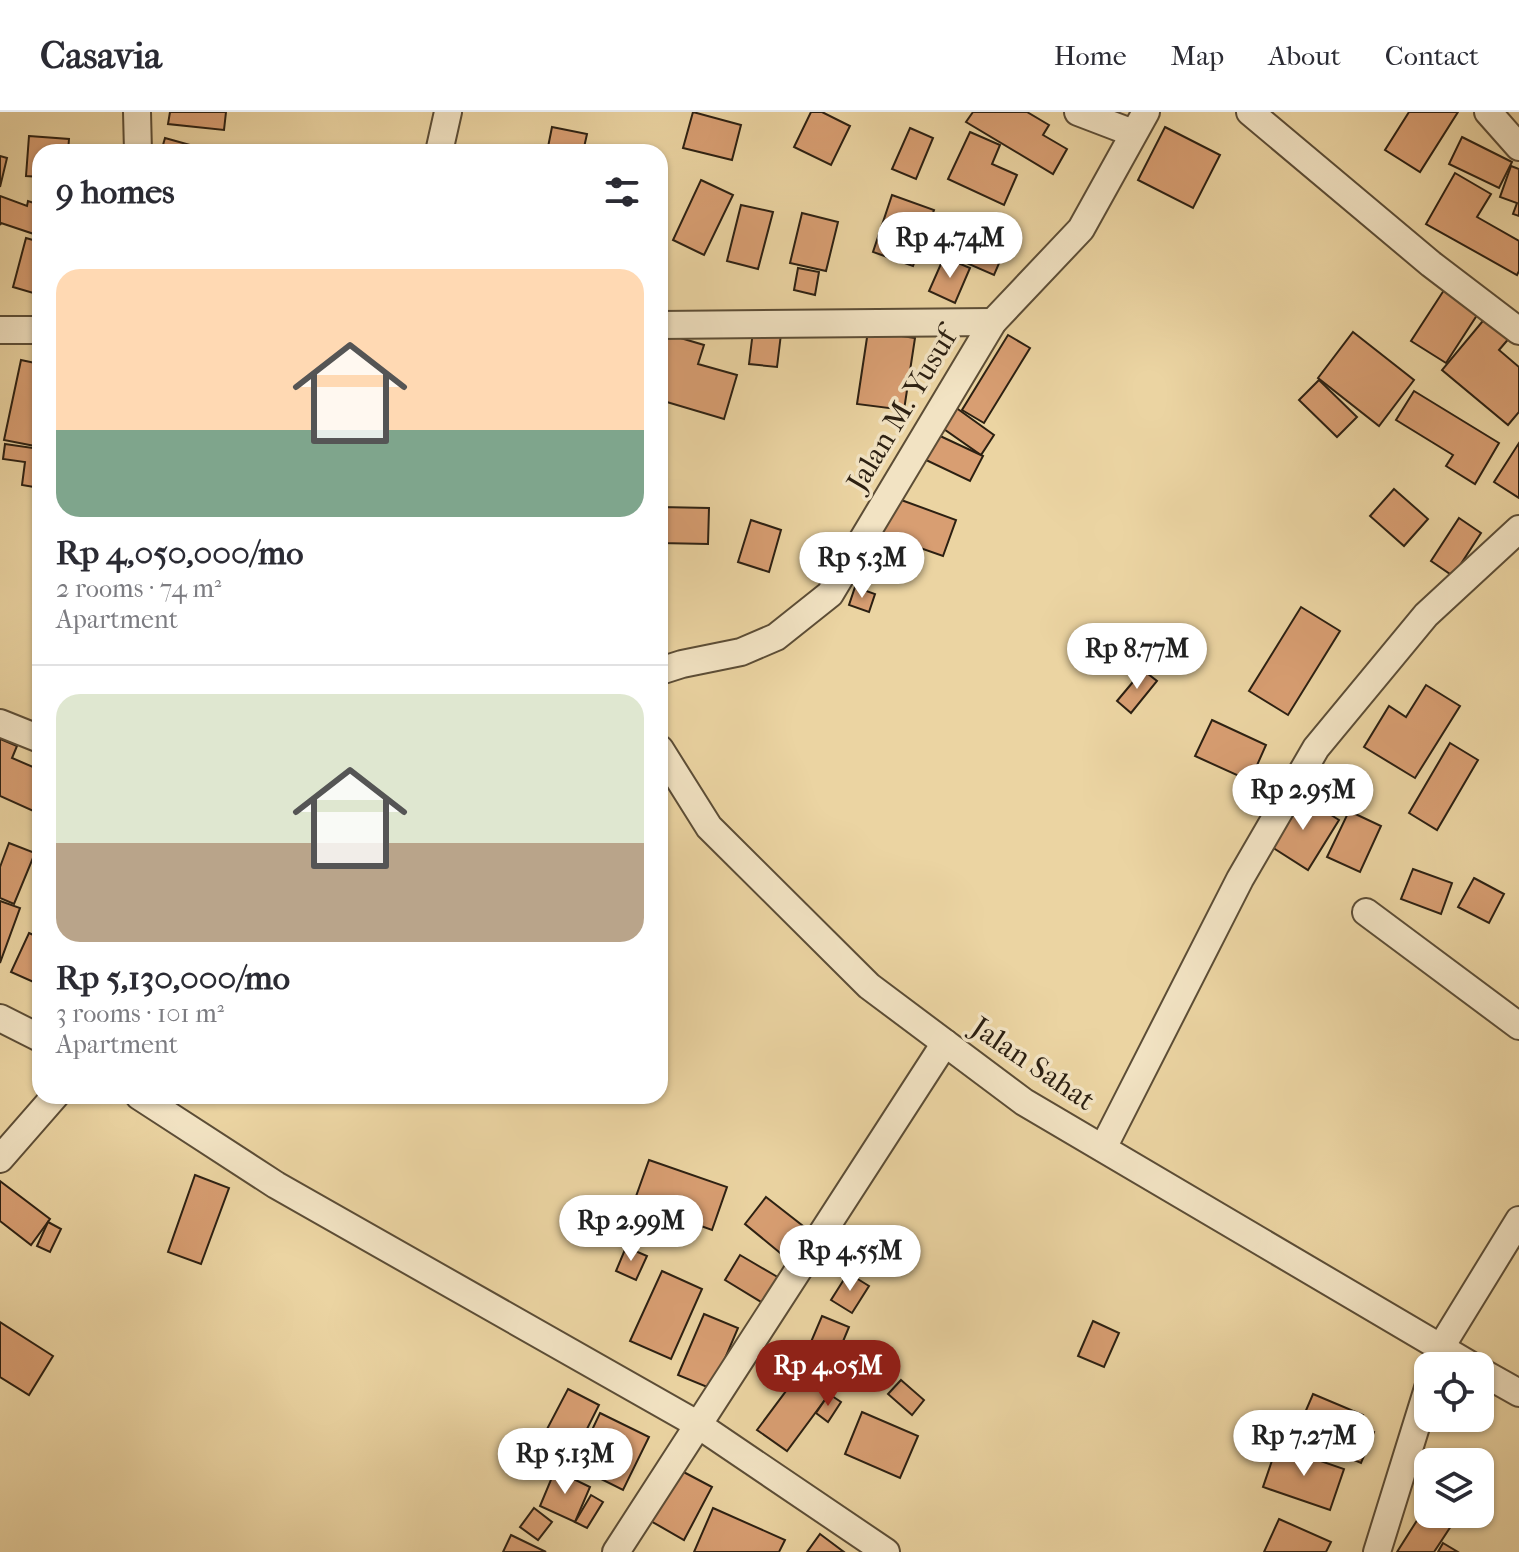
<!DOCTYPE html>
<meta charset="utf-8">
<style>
:root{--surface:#fff;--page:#f2f2f3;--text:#2b2b33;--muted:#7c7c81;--line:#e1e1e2;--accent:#8f2418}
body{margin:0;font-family:"IM FELL French Canon",serif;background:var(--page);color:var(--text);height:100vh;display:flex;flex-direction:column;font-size:30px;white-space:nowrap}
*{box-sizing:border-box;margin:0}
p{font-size:26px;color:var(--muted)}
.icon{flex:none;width:44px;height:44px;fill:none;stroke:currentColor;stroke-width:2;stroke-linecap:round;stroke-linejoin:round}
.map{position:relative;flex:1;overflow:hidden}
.details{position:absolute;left:32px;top:32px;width:636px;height:960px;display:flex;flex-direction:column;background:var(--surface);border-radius:24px;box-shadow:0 2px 6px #0004}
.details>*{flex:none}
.tools{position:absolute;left:1414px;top:1240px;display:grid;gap:16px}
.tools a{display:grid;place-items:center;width:80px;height:80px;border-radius:16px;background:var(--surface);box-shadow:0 2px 6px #0004;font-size:40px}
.price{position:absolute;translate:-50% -68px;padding:0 18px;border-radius:28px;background:#fff;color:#222;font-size:26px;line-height:52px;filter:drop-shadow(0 2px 4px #0008)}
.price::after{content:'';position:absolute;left:50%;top:48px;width:24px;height:18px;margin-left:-12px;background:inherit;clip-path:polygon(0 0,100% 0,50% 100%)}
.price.on{background:var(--accent);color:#fff}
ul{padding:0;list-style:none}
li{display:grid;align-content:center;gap:16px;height:424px;padding:0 24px}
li+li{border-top:2px solid var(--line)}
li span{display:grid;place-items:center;height:248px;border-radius:24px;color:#555}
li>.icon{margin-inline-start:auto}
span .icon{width:144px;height:144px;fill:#fffc;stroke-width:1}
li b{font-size:34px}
h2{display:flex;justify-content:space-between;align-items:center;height:96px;padding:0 24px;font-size:34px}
header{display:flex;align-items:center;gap:48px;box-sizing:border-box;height:112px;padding:0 40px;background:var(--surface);border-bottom:2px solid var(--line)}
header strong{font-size:38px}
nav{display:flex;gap:44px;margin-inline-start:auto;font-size:28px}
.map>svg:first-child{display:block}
.building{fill:#d89e72;stroke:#2c2012;stroke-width:2}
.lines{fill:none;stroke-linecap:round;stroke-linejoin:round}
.street-casing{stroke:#5c4d36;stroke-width:30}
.street{stroke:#f2e3c3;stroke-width:26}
.labels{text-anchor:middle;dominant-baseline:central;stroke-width:7;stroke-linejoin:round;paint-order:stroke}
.street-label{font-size:30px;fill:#2c2012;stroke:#f2e3c3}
</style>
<header>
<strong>Casavia</strong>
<nav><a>Home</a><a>Map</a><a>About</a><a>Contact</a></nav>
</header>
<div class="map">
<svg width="1519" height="1440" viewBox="0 0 1519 1440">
<rect width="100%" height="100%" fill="#ebd4a2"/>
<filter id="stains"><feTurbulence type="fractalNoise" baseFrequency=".0025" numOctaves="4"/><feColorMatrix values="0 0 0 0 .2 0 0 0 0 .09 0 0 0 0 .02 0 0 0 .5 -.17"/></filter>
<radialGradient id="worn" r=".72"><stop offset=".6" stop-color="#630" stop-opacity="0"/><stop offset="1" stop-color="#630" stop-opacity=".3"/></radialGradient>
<g class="building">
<path d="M170 0H226L224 18 168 12Z"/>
<path d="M693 0 741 13 732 48 683 36Z"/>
<path d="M811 0H822L850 14 831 53 794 35Z"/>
<path d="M973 0H1027L1049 13 1043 23 1067 37 1053 62 966 10Z"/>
<path d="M1409 0H1458L1420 60 1385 38Z"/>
<path d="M552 15 587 22 583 40H547Z"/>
<path d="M1165 15 1220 43 1193 96 1138 68Z"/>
<path d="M910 16 933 26 916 67 892 57Z"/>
<path d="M970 20 1000 33 992 52 1017 63 1004 93 948 67Z"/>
<path d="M29 24 69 27 68 40H40V65L26 64Z"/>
<path d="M1462 25 1512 50 1499 76 1449 52Z"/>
<path d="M165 26 215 40H161Z"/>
<path d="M0 44 7 46 0 75Z"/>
<path d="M1511 54 1519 57V104L1513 102 1517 91 1500 85Z"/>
<path d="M1455 61 1491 82 1477 105 1519 129V159L1517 163 1426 112Z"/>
<path d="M701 68 733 83 704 143 673 128Z"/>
<path d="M892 83 934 98 913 154 873 140Z"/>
<path d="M0 84 27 94 28 89 40 93V124L1 111 0 113Z"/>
<path d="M741 93 773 100 758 157 727 149Z"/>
<path d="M802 101 838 110 826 159 790 151Z"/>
<path d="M959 112 985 123 981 133 1003 142 994 163 946 142Z"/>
<path d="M26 126 40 130V183L13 175Z"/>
<path d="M944 145 970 156 955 191 929 179Z"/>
<path d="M798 156 819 160 815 183 794 178Z"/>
<path d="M1446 175 1481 197 1446 251 1411 229Z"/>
<path d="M1487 204 1511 224 1499 238 1519 255V300L1508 313 1442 258Z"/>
<path d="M753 219 781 222 777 255 749 252Z"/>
<path d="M868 219 915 226 904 298 857 292Z"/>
<path d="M1353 220 1414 268 1379 314 1318 266Z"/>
<path d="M667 222 704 233 698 252 737 263 724 307 660 288V245Z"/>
<path d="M1008 223 1030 236 984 311 962 298Z"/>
<path d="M21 248 40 252V335L4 328Z"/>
<path d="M1319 268 1357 305 1337 325 1299 288Z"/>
<path d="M1414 279 1499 331 1475 372 1446 354 1453 343 1396 308Z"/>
<path d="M955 295 994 323 981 343 941 315Z"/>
<path d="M938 323 983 344 970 369 926 348Z"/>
<path d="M1519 331V386L1494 370Z"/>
<path d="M5 332 40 337V376L22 373 25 350 3 347Z"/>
<path d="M1394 377 1428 407 1404 434 1370 404Z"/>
<path d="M893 385 956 408 943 444 880 422Z"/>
<path d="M660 395 709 396 708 432 660 431Z"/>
<path d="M1459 406 1481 421 1453 464 1431 449Z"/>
<path d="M751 408 781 418 769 460 738 450Z"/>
<path d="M855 475 875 482 869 500 849 493Z"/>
<path d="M1301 495 1340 519 1288 603 1249 579Z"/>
<path d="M1143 558 1157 569 1131 601 1117 589Z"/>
<path d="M1426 573 1460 594 1415 666 1364 635 1389 594 1406 605Z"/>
<path d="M1212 608 1266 633 1250 669 1195 644Z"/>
<path d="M0 627 17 634 12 646 40 658V702L0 684Z"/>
<path d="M1450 631 1478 648 1437 718 1409 701Z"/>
<path d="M1298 682 1339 708 1308 758 1267 732Z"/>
<path d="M1349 699 1381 714 1360 760 1327 745Z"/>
<path d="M9 731 35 741 14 792 0 786V755Z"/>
<path d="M1413 757 1452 771 1441 802 1401 787Z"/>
<path d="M1474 766 1504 782 1489 811 1458 795Z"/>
<path d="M0 789 20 796 0 851Z"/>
<path d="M29 821 40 826 38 872 11 860Z"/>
<path d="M649 1048 727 1075 712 1118 634 1090Z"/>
<path d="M195 1063 229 1076 201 1152 168 1140Z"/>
<path d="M0 1069 50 1107 31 1133 0 1109Z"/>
<path d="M766 1085 812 1121 790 1149 745 1112Z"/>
<path d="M48 1110 61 1117 50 1140 37 1134Z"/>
<path d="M626 1135 647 1144 636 1168 616 1159Z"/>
<path d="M740 1143 781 1167 766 1193 725 1168Z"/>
<path d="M662 1159 702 1177 671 1247 630 1229Z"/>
<path d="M848 1161 869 1174 852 1201 831 1188Z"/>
<path d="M704 1202 738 1216 712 1277 678 1263Z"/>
<path d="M822 1204 849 1215 832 1256 805 1244Z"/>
<path d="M1093 1209 1119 1221 1104 1255 1078 1244Z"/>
<path d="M0 1210 53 1244 29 1283 0 1265Z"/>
<path d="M801 1259 830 1281 787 1339 757 1318Z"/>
<path d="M901 1268 924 1288 912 1303 888 1282Z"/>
<path d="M568 1277 599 1293 578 1335 546 1319Z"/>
<path d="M829 1282 841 1290 828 1310 816 1301Z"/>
<path d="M1313 1282 1363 1303 1345 1345 1295 1324Z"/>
<path d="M862 1300 918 1324 900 1366 845 1342Z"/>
<path d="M600 1301 649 1325 623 1378 575 1354Z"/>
<path d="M1360 1314 1374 1320 1361 1351 1347 1345Z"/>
<path d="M1277 1334 1344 1357 1330 1398 1263 1375Z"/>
<path d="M676 1356 712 1375 684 1428 649 1408Z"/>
<path d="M555 1358 590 1375 575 1410 540 1394Z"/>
<path d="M591 1383 603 1390 587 1416 575 1410Z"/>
<path d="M1428 1391V1402H1445L1455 1408 1434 1440H1397Z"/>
<path d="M534 1396 552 1410 538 1428 520 1415Z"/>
<path d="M713 1396 785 1428 779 1440H694Z"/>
<path d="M1279 1407 1331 1430 1326 1440H1264Z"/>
<path d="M820 1422 844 1440H807Z"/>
<path d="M511 1423 546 1440H503Z"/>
<path d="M1443 1431 1458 1440H1438Z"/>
</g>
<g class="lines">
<g class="street-casing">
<g id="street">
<path d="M137 0 138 40"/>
<path d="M1078 0 1133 21"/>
<path d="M1250 0 1431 152 1519 219"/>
<path d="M1488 0 1519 35"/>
<path d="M439 40 448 0"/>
<path d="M660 213 993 210"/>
<path d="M0 218H40"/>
<path d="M660 559 682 552 741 540 776 525 830 482 993 210 1081 117 1146 0"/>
<path d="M0 611 40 627"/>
<path d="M660 637 709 715 869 874 1024 990 1472 1254"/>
<path d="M1366 800 1519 914"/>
<path d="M0 906 40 926"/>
<path d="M139 984 276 1073 697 1312 886 1440"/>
<path d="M1103 1036 1240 767 1316 636 1426 503 1519 417"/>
<path d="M0 1047 55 984"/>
<path d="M1435 1254 1441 1235 1519 1108"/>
<path d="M1480 1259 1519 1281"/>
<path d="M616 1440 945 931"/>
<path d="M1377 1440 1428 1276"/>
</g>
</g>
<use href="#street" class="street"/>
</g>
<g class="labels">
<g class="street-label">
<text transform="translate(902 298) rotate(-59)">Jalan M. Yusuf</text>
<text transform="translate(1033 952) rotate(34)">Jalan Sahat</text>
</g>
</g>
<rect width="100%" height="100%" filter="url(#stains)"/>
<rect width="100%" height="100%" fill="url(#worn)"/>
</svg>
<div class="tools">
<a><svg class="icon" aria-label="locate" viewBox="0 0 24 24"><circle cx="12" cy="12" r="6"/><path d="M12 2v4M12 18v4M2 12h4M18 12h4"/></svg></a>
<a><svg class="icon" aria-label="layers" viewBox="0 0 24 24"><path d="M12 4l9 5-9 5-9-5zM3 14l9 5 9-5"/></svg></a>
</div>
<b class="price" style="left:950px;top:168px">Rp 4.74M</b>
<b class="price" style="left:862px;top:488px">Rp 5.3M</b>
<b class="price" style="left:1137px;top:579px">Rp 8.77M</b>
<b class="price" style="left:1303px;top:720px">Rp 2.95M</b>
<b class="price" style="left:631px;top:1151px">Rp 2.99M</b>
<b class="price" style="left:850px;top:1181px">Rp 4.55M</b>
<b class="price on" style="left:828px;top:1296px">Rp 4.05M</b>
<b class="price" style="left:1304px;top:1366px">Rp 7.27M</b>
<b class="price" style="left:565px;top:1384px">Rp 5.13M</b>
<section class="details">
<h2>9 homes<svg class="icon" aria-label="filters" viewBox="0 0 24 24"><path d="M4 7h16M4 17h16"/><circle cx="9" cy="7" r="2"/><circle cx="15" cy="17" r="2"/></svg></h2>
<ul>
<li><span style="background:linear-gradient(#ffd9b3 65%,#7fa58c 0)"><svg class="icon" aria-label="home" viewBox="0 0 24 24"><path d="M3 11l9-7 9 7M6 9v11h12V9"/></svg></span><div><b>Rp 4,050,000/mo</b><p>2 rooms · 74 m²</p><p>Apartment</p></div></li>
<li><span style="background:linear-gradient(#dfe7d0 60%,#b9a48a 0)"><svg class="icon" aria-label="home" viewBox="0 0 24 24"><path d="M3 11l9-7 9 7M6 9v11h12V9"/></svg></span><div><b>Rp 5,130,000/mo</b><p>3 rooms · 101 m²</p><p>Apartment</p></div></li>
</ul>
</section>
</div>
